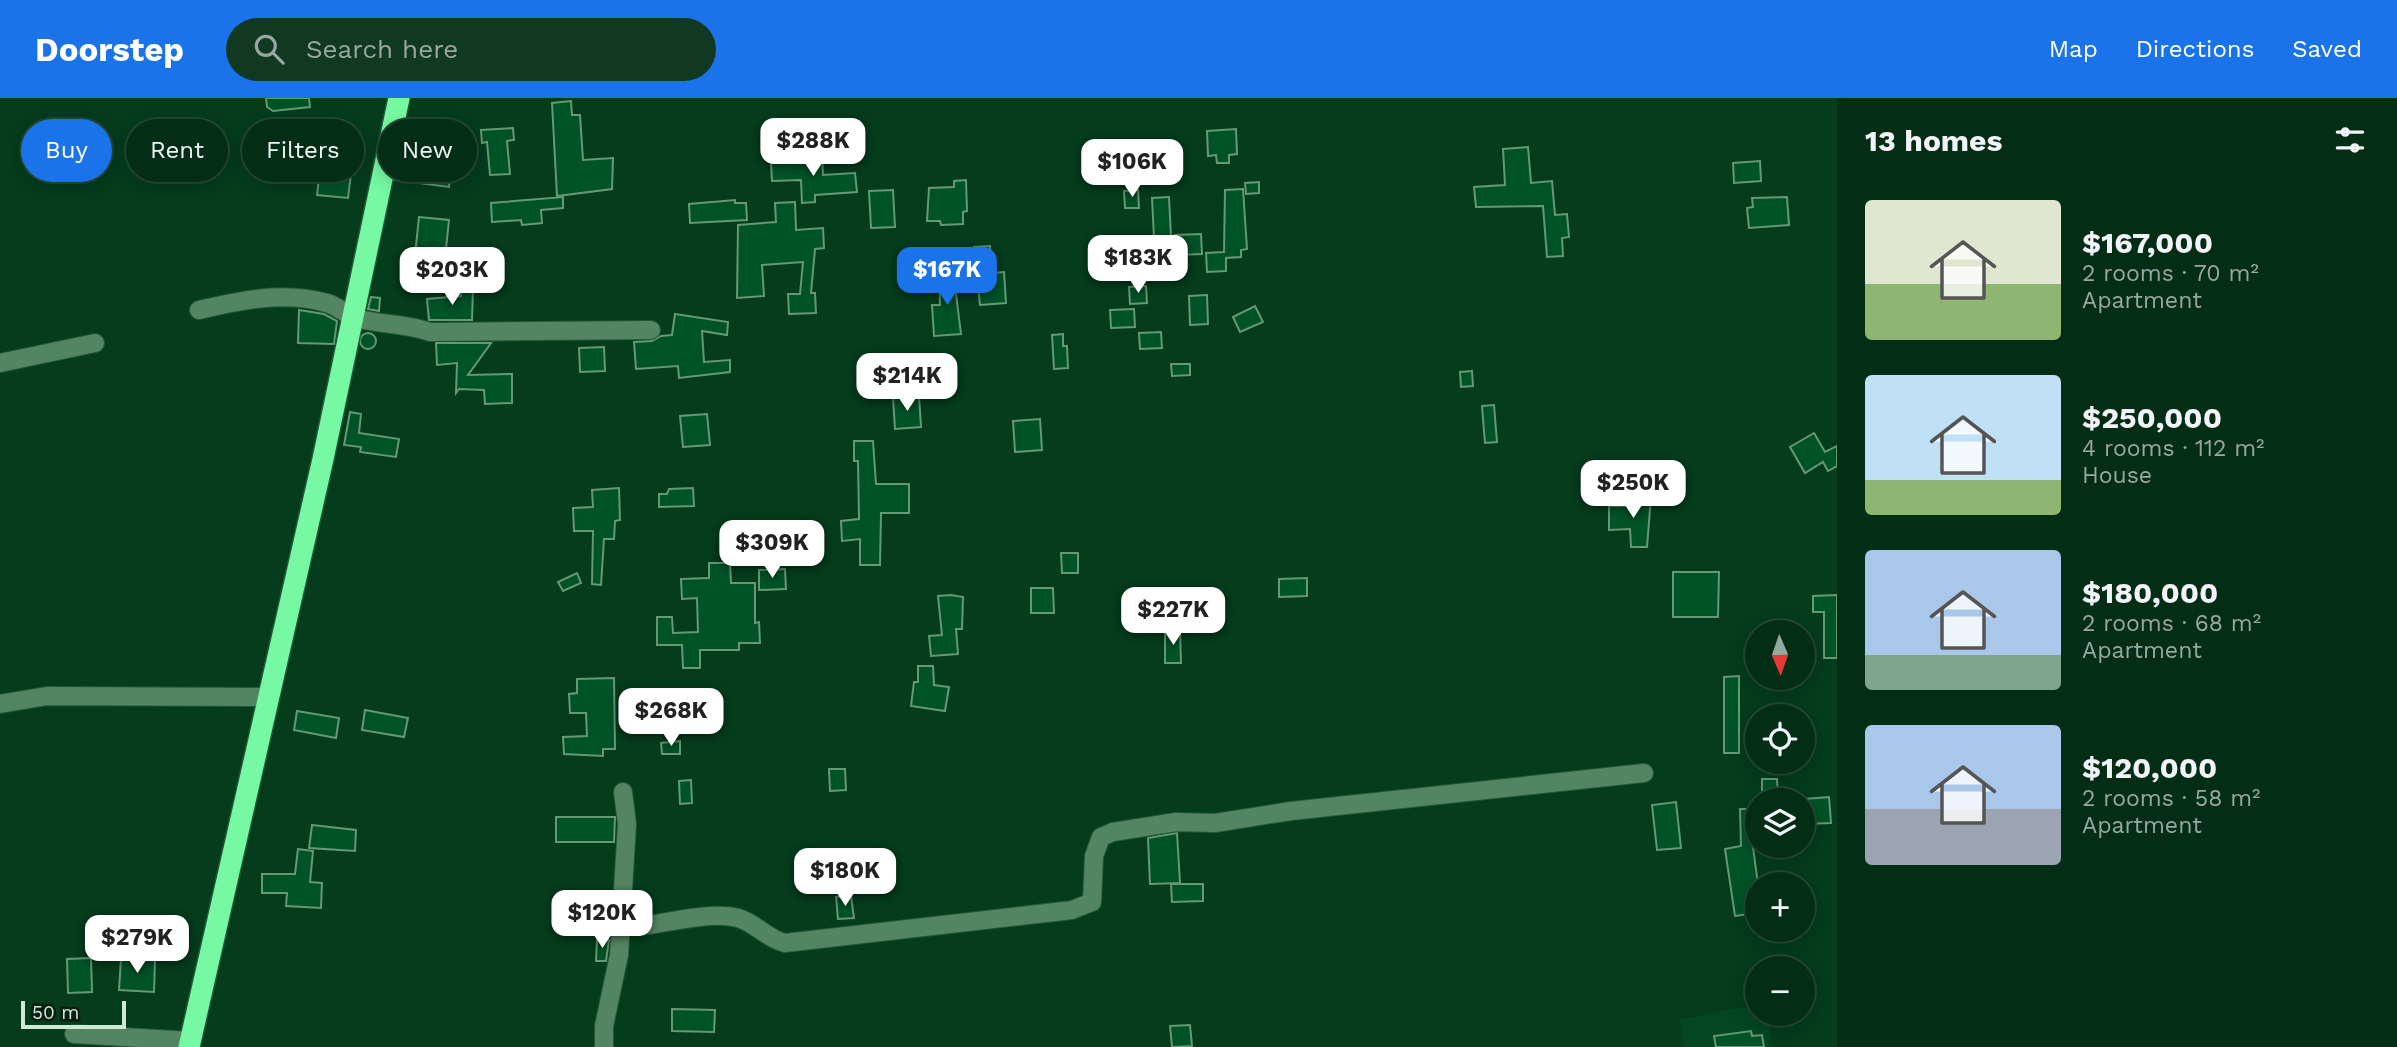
<!DOCTYPE html>
<meta charset="utf-8">
<style>
:root{--surface:#032d15;--page:#113922;--text:#f1f3f6;--muted:#97a8a0;--line:#244934;--accent:#1a73e8}
body{margin:0;font-family:"Work Sans",sans-serif;background:var(--page);color:var(--text);height:100vh;display:flex;flex-direction:column;font-size:26px;white-space:nowrap}
*{box-sizing:border-box;margin:0}
p{font-size:23px;color:var(--muted)}
.icon{flex:none;width:38px;height:38px;fill:none;stroke:currentColor;stroke-width:2;stroke-linecap:round;stroke-linejoin:round}
.map{position:relative;flex:1;overflow:hidden}
.details{display:flex;flex-direction:column;background:var(--surface);width:560px}
.details>*{flex:none}
.top-card{position:absolute;left:21px;top:21px;width:665px;height:63px;display:flex;gap:14px}
.needle{width:46px;rotate:178deg}
.tools{position:absolute;left:1745px;top:522px;display:grid;gap:14px}
.tools a{display:grid;place-items:center;width:70px;height:70px;border-radius:50%;background:var(--surface);box-shadow:0 4px 18px #0003,0 0 0 2px var(--line);font-size:35px}
.scale{position:absolute;left:21px;bottom:18px;width:105px;box-sizing:border-box;padding-left:7px;border:4px solid #cfe9d5;border-top:0;font-size:19px;line-height:24px;white-space:nowrap;color:#cfe9d5;-webkit-text-stroke:5px #091e10;paint-order:stroke}
.price{position:absolute;translate:-50% -60px;padding:0 16px;border-radius:14px;background:#fff;color:#222;font-size:23px;line-height:46px;filter:drop-shadow(0 2px 4px #0008)}
.price::after{content:'';position:absolute;left:50%;top:42px;width:21px;height:16px;margin-left:-10px;background:inherit;clip-path:polygon(0 0,100% 0,50% 100%)}
.price.current{background:var(--accent);color:#fff}
ul{padding:0;list-style:none}
li{display:flex;align-items:center;gap:21px;height:175px;padding:0 28px}
li span{display:grid;place-items:center;flex:none;width:196px;height:140px;border-radius:7px;color:#555}
li>.icon{margin-inline-start:auto}
span .icon{width:84px;height:84px;fill:#fffc;stroke-width:1}
li b{font-size:30px}
h2{display:flex;justify-content:space-between;align-items:center;height:84px;padding:0 28px;font-size:30px}
.tag{padding:0 24px;border-radius:32px;background:var(--surface);box-shadow:0 4px 18px #0003,0 0 0 2px var(--line);font-size:24px;line-height:63px}
.tag.current{background:var(--accent);color:#fff}
header{display:flex;align-items:center;gap:42px;box-sizing:border-box;height:98px;padding:0 35px;background:var(--accent);color:#fff}
header strong{font-size:33px}
nav{display:flex;gap:38px;margin-inline-start:auto;font-size:24px}
.search{width:490px;height:63px;background:var(--page);display:flex;align-items:center;gap:18px;box-sizing:border-box;padding:0 24px;border-radius:38px;color:var(--muted);font-size:26px}
main{display:flex;flex:1;min-height:0}
.map>svg:first-child{display:block}
.built{fill:#034621}
.building{fill:#005227;stroke:#659873;stroke-width:2}
.lines{fill:none;stroke-linecap:round;stroke-linejoin:round}
.minor-casing{stroke:#24583a;stroke-width:20}
.highway-casing{stroke:#24583a;stroke-width:24}
.minor{stroke:#548562;stroke-width:18}
.highway{stroke:#76f9a2;stroke-width:21}
</style>
<header>
<strong>Doorstep</strong>
<div class="search"><svg class="icon" aria-label="search" viewBox="0 0 24 24"><circle cx="10" cy="10" r="6"/><path d="M15 15l6 6"/></svg>Search here</div>
<nav><a>Map</a><a>Directions</a><a>Saved</a></nav>
</header>
<main>
<div class="map">
<svg width="1837" height="949" viewBox="0 0 1837 949">
<rect width="100%" height="100%" fill="#043c1c"/>
<path class="built" d="M1757 907V915H1767L1773 949H1684L1679 921Z"/>
<g class="building">
<path d="M266 0H309L310 9 273 13 267 9Z"/>
<path d="M571 3 572 17H580L583 62 613 60 612 91 557 98 552 5Z"/>
<path d="M513 30 514 42 507 43 510 76 490 77 487 44 482 45 481 32Z"/>
<path d="M1236 31 1237 56 1229 57V65H1217L1216 57 1208 58 1207 33Z"/>
<path d="M405 33 455 37 449 89 395 82Z"/>
<path d="M1528 49 1531 85 1552 83 1555 117 1567 116 1569 139 1562 140 1563 158 1547 159 1543 108 1476 109 1474 89 1505 87 1503 51Z"/>
<path d="M822 59 823 77 855 75 857 94 815 97V104L802 105 801 82 772 83 771 64Z"/>
<path d="M1760 63 1761 83 1734 85 1733 65Z"/>
<path d="M321 64 352 68 348 100 317 97Z"/>
<path d="M966 82 967 113 963 114V126L941 127 940 123H927L929 90 954 89V83Z"/>
<path d="M1259 84V95L1246 96 1245 85Z"/>
<path d="M1243 91 1247 151 1241 152V159L1226 160V173L1207 174 1206 155 1224 154 1225 92Z"/>
<path d="M893 92 895 129 871 130 869 93Z"/>
<path d="M1138 92 1139 110H1125L1124 93Z"/>
<path d="M563 99V110L541 112 542 125 522 127 521 122 492 124 491 105Z"/>
<path d="M1169 99 1171 139 1154 140 1152 100Z"/>
<path d="M1787 99 1789 127 1749 130 1747 110 1753 109 1752 100Z"/>
<path d="M735 102V105H746L747 122 690 125 689 106Z"/>
<path d="M795 104 796 132 823 130 824 150 815 151 811 195H815L816 215 789 216 788 196H800L803 164 762 167 764 198 737 200 738 127 776 124 775 105Z"/>
<path d="M419 119 449 122 445 160 415 157Z"/>
<path d="M1201 136 1202 156 1176 157 1175 137Z"/>
<path d="M990 148 991 175 1004 174 1006 205 980 207 974 149Z"/>
<path d="M953 172 961 236 934 238 932 207H940L939 173Z"/>
<path d="M1146 188 1147 205 1130 206 1129 189Z"/>
<path d="M462 190H473L472 222H429L427 201 461 198Z"/>
<path d="M1207 197 1208 226 1190 227 1189 198Z"/>
<path d="M371 199 380 200 379 213 368 211Z"/>
<path d="M1255 208 1263 224 1240 234 1233 219Z"/>
<path d="M1134 211 1135 229 1111 230 1110 212Z"/>
<path d="M299 212 324 216 337 223 334 246 298 245Z"/>
<path d="M675 216 728 224 727 237 702 233 704 264 730 262V274L679 280 678 268 636 271 634 244 652 243 661 238 672 237Z"/>
<path d="M1161 234 1162 250 1140 251 1139 235Z"/>
<circle cx="368" cy="243" r="8"/>
<path d="M1063 236V248H1067L1068 270 1054 271 1052 237Z"/>
<path d="M436 245H491L468 277 512 276V305L485 306 484 292 459 291 456 295 457 265 437 267Z"/>
<path d="M604 249 605 273 580 274 579 250Z"/>
<path d="M940 261 941 282H930L929 262Z"/>
<path d="M1171 266H1190V277L1172 278Z"/>
<path d="M1472 273 1473 288 1461 289 1460 274Z"/>
<path d="M919 298 921 329 895 331 893 300Z"/>
<path d="M1494 307 1497 344 1485 345 1482 308Z"/>
<path d="M350 314 361 316 359 335 399 341 396 359 360 354 361 349 344 347Z"/>
<path d="M707 316 710 347 683 349 680 318Z"/>
<path d="M1040 321 1042 352 1015 354 1013 323Z"/>
<path d="M1814 335 1825 354 1837 348V368L1828 373 1823 364 1805 375 1790 349Z"/>
<path d="M854 343H873L876 386H909V415H881L880 467H860V441L842 443 841 423 859 421 858 363H854Z"/>
<path d="M619 390 620 422 615 423 614 441H604L601 487 592 486 593 433H574L573 410 593 409 592 392Z"/>
<path d="M693 390 694 408 659 409V396H667L669 391Z"/>
<path d="M1634 399H1651L1647 449H1631L1630 431 1609 432V408H1634Z"/>
<path d="M731 448H754V459L731 460Z"/>
<path d="M1061 455H1078V475H1062Z"/>
<path d="M709 465H730L731 485H755V525L759 524 760 545H739V552H700V570H683L682 547H657V519H672L673 535 698 534 697 500 682 501 681 481 709 480Z"/>
<path d="M785 471 786 491 759 492V472Z"/>
<path d="M1673 474H1719L1718 519H1673Z"/>
<path d="M577 475 581 485 563 493 558 484Z"/>
<path d="M1307 480V498L1279 499V481Z"/>
<path d="M1031 490H1053L1054 515H1031Z"/>
<path d="M951 497 963 499 962 531H956L958 556 931 558 929 538 942 537 938 498Z"/>
<path d="M1837 497V560H1824V514H1813V498Z"/>
<path d="M1180 532 1181 565H1165V533Z"/>
<path d="M918 568H933L934 587 949 589 945 613 911 608 914 584H918Z"/>
<path d="M1739 578V655H1724V579Z"/>
<path d="M614 580 615 651H603V658L564 656 563 639 587 638 586 615H570L569 596 577 595V581Z"/>
<path d="M365 612 408 620 404 639 362 632Z"/>
<path d="M297 613 339 620 336 640 294 632Z"/>
<path d="M680 643V656H662L661 645Z"/>
<path d="M829 671H845L846 692 830 693Z"/>
<path d="M1762 681H1777L1778 702H1762Z"/>
<path d="M691 682 692 705 680 706 679 683Z"/>
<path d="M1829 699 1831 725 1806 726 1804 701Z"/>
<path d="M1676 704 1681 750 1657 752 1652 707Z"/>
<path d="M1740 711H1757V735H1751L1758 786 1757 815 1735 818 1725 751 1741 748Z"/>
<path d="M556 719H615L614 744H556Z"/>
<path d="M312 727 356 732 355 753 309 750Z"/>
<path d="M1177 735 1180 785 1150 786 1148 740Z"/>
<path d="M298 751 313 753 310 784 322 785 321 810 286 808 287 795H262V776H295Z"/>
<path d="M1171 786H1203V803L1172 804Z"/>
<path d="M851 798 854 820 838 821 836 799Z"/>
<path d="M597 841 609 842 606 863H596Z"/>
<path d="M91 860 92 894 68 895 67 861Z"/>
<path d="M121 860 155 862 154 894 119 892Z"/>
<path d="M672 911 715 912 714 934 672 933Z"/>
<path d="M1190 927 1192 948 1172 949 1170 928Z"/>
<path d="M1751 933 1752 938 1762 937 1764 949H1716L1714 938Z"/>
</g>
<g class="lines">
<g class="minor-casing">
<g id="minor">
<path d="M199 212C241 202 284 193 327 205 338 208 346 217 356 220 380 227 406 225 430 234L651 232"/>
<path d="M0 265 95 245"/>
<path d="M0 606 47 598 269 599"/>
<path d="M620 817 629 826 640 828C670 825 708 813 738 820 756 825 767 841 785 845L1072 812 1092 804 1094 758 1101 739 1113 734 1176 724 1215 725 1291 713 1644 675"/>
<path d="M74 936 191 943"/>
<path d="M604 949V928L619 857 627 726 623 694"/>
</g>
</g>
<g class="highway-casing">
<path id="highway" d="M189 949 323 361 399 0"/>
</g>
<use href="#minor" class="minor"/>
<use href="#highway" class="highway"/>
</g>
</svg>
<div class="tools">
<a><svg class="needle" viewBox="-14 -14 28 28"><path d="M0-13l5 13h-10z" fill="#e53935"/><path d="M0 13l5-13h-10z" fill="#97a8a0"/></svg></a>
<a><svg class="icon" aria-label="locate" viewBox="0 0 24 24"><circle cx="12" cy="12" r="6"/><path d="M12 2v4M12 18v4M2 12h4M18 12h4"/></svg></a>
<a><svg class="icon" aria-label="layers" viewBox="0 0 24 24"><path d="M12 4l9 5-9 5-9-5zM3 14l9 5 9-5"/></svg></a>
<a>+</a>
<a>−</a>
</div>
<div class="scale">50 m</div>
<b class="price" style="left:813px;top:80px">$288K</b>
<b class="price" style="left:1132px;top:101px">$106K</b>
<b class="price" style="left:1138px;top:197px">$183K</b>
<b class="price" style="left:452px;top:209px">$203K</b>
<b class="price current" style="left:947px;top:209px">$167K</b>
<b class="price" style="left:907px;top:315px">$214K</b>
<b class="price" style="left:1633px;top:422px">$250K</b>
<b class="price" style="left:772px;top:482px">$309K</b>
<b class="price" style="left:1173px;top:549px">$227K</b>
<b class="price" style="left:671px;top:650px">$268K</b>
<b class="price" style="left:845px;top:810px">$180K</b>
<b class="price" style="left:602px;top:852px">$120K</b>
<b class="price" style="left:137px;top:877px">$279K</b>
<div class="top-card">
<a class="tag current">Buy</a>
<a class="tag">Rent</a>
<a class="tag">Filters</a>
<a class="tag">New</a>
</div>
</div>
<section class="details">
<h2>13 homes<svg class="icon" aria-label="filters" viewBox="0 0 24 24"><path d="M4 7h16M4 17h16"/><circle cx="9" cy="7" r="2"/><circle cx="15" cy="17" r="2"/></svg></h2>
<ul>
<li><span style="background:linear-gradient(#dfe7d0 60%,#8fb573 0)"><svg class="icon" aria-label="home" viewBox="0 0 24 24"><path d="M3 11l9-7 9 7M6 9v11h12V9"/></svg></span><div><b>$167,000</b><p>2 rooms · 70 m²</p><p>Apartment</p></div></li>
<li><span style="background:linear-gradient(#bfe0f5 75%,#8fb573 0)"><svg class="icon" aria-label="home" viewBox="0 0 24 24"><path d="M3 11l9-7 9 7M6 9v11h12V9"/></svg></span><div><b>$250,000</b><p>4 rooms · 112 m²</p><p>House</p></div></li>
<li><span style="background:linear-gradient(#a9c7e8 75%,#7fa58c 0)"><svg class="icon" aria-label="home" viewBox="0 0 24 24"><path d="M3 11l9-7 9 7M6 9v11h12V9"/></svg></span><div><b>$180,000</b><p>2 rooms · 68 m²</p><p>Apartment</p></div></li>
<li><span style="background:linear-gradient(#a9c7e8 60%,#9aa5b1 0)"><svg class="icon" aria-label="home" viewBox="0 0 24 24"><path d="M3 11l9-7 9 7M6 9v11h12V9"/></svg></span><div><b>$120,000</b><p>2 rooms · 58 m²</p><p>Apartment</p></div></li>
</ul>
</section>
</main>
